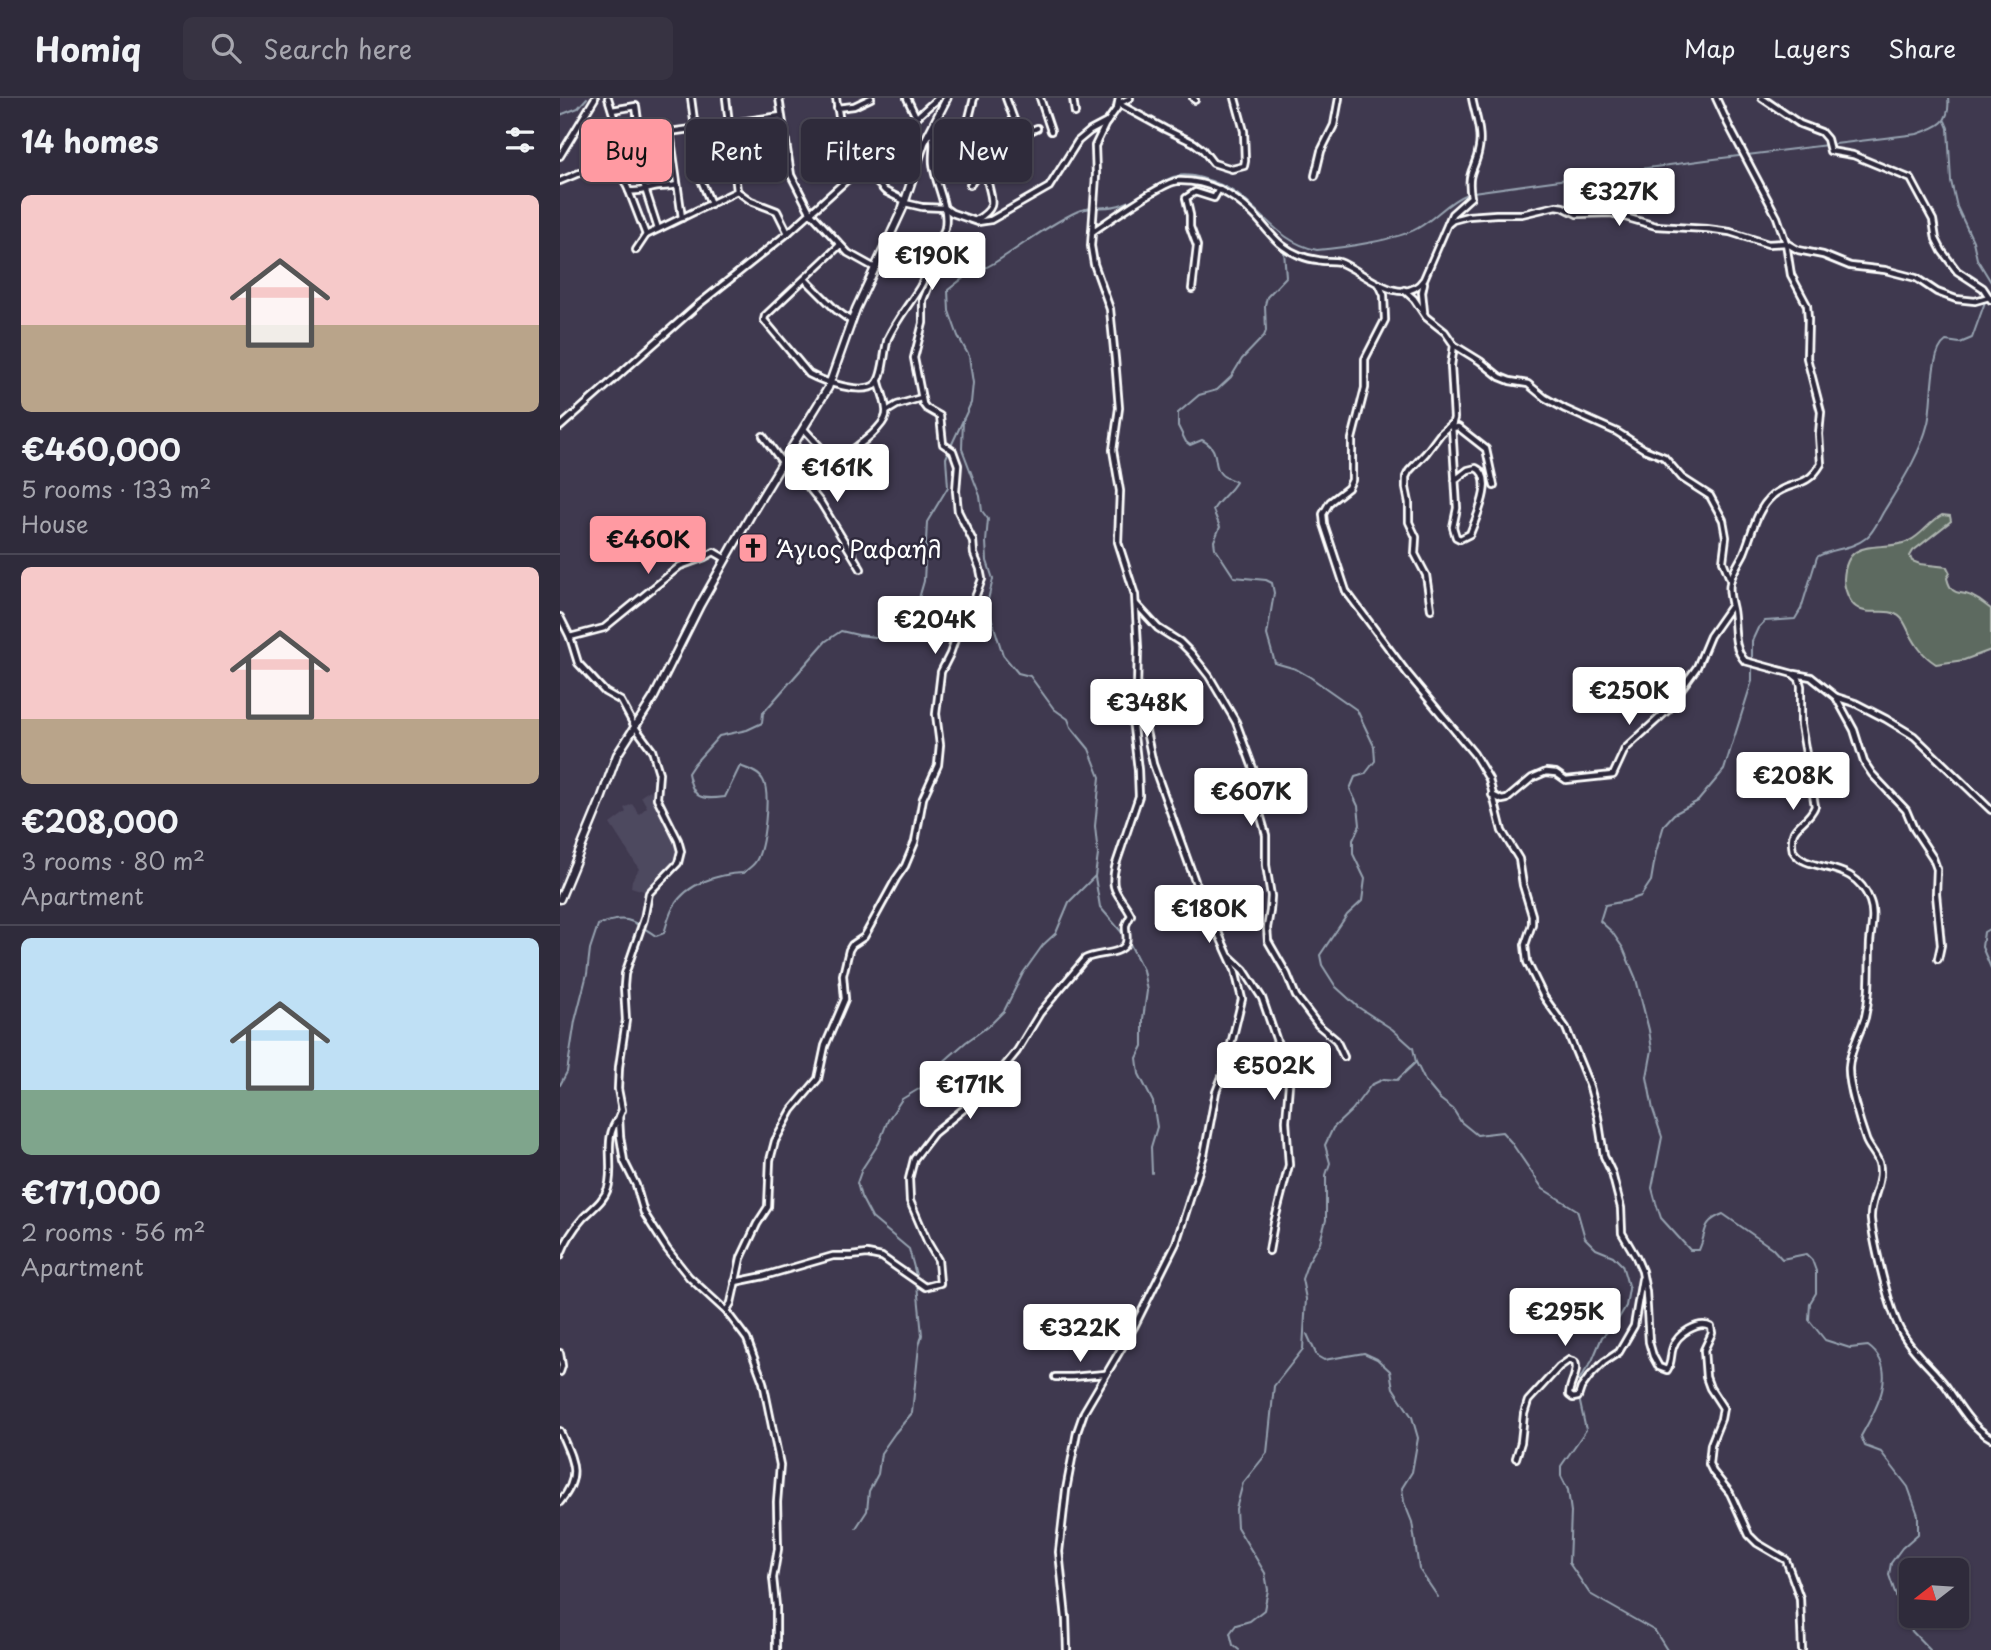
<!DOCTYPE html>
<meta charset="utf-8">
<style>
:root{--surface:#2f2b3b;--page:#373342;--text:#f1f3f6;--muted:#a7a7af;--line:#4a4755;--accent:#ff9aa2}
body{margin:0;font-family:"Playpen Sans",sans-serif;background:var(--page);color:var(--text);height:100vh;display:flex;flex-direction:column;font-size:26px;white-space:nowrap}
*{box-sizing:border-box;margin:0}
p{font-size:23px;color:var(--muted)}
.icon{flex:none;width:38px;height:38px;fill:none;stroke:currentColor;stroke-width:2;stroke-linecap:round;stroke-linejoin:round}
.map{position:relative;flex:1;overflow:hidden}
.side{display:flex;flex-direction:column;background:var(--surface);width:560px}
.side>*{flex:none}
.banner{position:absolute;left:21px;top:21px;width:665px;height:63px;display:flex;gap:14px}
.needle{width:46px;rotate:253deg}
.tools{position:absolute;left:1339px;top:1460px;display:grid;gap:14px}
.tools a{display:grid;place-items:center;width:70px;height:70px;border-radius:10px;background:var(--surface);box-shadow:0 2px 5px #0004,0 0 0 2px var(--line);font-size:35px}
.price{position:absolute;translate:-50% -60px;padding:0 16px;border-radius:7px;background:#fff;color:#222;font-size:23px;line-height:46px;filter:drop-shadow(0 2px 4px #0008)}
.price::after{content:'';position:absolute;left:50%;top:42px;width:21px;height:16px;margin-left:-10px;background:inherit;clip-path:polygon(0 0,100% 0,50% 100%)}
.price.current{background:var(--accent);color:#111}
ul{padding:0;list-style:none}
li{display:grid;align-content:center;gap:14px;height:371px;padding:0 21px}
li+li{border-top:2px solid var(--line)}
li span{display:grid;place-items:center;height:217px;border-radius:10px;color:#555}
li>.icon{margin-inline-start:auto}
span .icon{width:126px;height:126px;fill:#fffc;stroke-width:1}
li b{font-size:30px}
h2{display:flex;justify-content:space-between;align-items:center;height:84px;padding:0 21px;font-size:30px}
.pill{padding:0 24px;border-radius:10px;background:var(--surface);box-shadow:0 2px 5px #0004,0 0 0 2px var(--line);font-size:24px;line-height:63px}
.pill.current{background:var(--accent);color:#111}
header{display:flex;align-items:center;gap:42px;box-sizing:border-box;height:98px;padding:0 35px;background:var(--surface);border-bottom:2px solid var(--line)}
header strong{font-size:33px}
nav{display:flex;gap:38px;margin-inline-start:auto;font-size:24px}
.search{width:490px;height:63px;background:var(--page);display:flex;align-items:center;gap:18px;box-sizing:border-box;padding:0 24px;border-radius:10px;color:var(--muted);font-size:26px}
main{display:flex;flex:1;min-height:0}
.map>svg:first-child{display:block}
.built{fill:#4e485f}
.green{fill:#5d6b61;stroke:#aeb5b0;stroke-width:2}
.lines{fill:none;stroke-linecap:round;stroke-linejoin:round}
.stream{stroke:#97a3b1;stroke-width:2}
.minor-casing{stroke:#fff;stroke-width:10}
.major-casing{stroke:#fff;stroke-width:11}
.minor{stroke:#2f2a3d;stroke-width:4.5}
.major{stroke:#2f2a3d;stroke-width:6}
.labels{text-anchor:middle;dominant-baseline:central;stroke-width:5;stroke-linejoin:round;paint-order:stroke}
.poi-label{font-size:24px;fill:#fff;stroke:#2f2a3d;text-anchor:start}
</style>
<header>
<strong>Homiq</strong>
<div class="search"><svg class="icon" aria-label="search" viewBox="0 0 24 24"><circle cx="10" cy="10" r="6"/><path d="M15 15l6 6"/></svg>Search here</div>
<nav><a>Map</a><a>Layers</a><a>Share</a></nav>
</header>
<main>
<section class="side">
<h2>14 homes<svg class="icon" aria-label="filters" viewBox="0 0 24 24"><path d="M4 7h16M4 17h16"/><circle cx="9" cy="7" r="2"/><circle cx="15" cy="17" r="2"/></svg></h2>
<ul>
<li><span style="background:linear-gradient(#f6c9c9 60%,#b9a48a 0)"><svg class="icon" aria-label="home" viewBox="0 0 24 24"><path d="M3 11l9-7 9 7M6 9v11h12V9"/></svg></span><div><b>€460,000</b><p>5 rooms · 133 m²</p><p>House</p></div></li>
<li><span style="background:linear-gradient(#f6c9c9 70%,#b9a48a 0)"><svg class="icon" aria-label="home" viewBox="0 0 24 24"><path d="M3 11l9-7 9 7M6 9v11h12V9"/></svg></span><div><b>€208,000</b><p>3 rooms · 80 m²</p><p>Apartment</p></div></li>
<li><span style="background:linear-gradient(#bfe0f5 70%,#7fa58c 0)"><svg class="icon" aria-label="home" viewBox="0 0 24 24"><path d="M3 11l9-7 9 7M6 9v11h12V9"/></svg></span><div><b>€171,000</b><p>2 rooms · 56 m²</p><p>Apartment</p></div></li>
</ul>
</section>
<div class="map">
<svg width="1431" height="1552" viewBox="0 0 1431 1552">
<rect width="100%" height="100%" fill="#3f394f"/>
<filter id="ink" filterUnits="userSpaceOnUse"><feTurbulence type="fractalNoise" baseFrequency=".0143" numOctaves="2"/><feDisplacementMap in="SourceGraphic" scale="14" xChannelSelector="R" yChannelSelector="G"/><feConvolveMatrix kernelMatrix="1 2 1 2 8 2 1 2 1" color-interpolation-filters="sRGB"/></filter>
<g filter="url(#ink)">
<path class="built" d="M90 692 114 738 118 750 117 762 112 770 87 794 71 789 72 782 79 771 50 726 66 714 64 710 72 706 79 716 87 709 81 698Z"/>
<path class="green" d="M1382 417 1390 418 1391 423 1353 453 1350 458 1352 463 1360 466 1387 469 1390 475 1387 480C1392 501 1401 491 1415 500 1421 503 1425 507 1431 511V552L1404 562 1376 566C1362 557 1356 547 1349 534 1347 530 1344 523 1341 520 1328 507 1310 520 1296 509 1289 504 1284 490 1284 481 1286 436 1322 455 1349 443 1362 437 1368 425 1382 417Z"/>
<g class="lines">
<g class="stream">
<path d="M0 17 18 10 27 0"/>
<path d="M1385 23 1388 30 1391 83 1397 109 1413 143 1417 161 1431 184"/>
<path d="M913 94 1146 62 1357 36C1378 29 1391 25 1388 0"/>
<path d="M724 153 726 179 707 199 705 207 706 233 704 238 682 261 671 279 657 292 639 297 618 315V328L626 344 630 347 642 342C662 352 651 366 661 376 664 380 671 381 676 384 670 395 659 401 653 412L660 429 654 443 655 450 674 479 706 482 712 485 714 495 707 537 715 565 736 571 750 579 797 612 814 648 815 663 805 676 795 679 790 691 798 708 800 727 793 742V756L805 781 802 803 787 817 760 857 762 867 776 889 798 909 832 931 853 950 856 964 865 983 880 1001 893 1011 901 1024 917 1037 942 1034 951 1044 983 1091 1017 1112 1025 1140 1036 1151 1053 1158 1062 1167 1069 1191 1066 1208 1056 1225 1042 1239 1032 1263 1019 1282V1288"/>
<path d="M391 348 411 305 413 285 409 258 398 238 389 213 388 192C395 187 402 180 410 176 418 172 427 170 434 165 462 148 486 128 516 114 530 107 548 112 563 106 607 89 606 63 661 87 699 104 714 144 757 152 782 150 837 142 858 130 876 120 888 103 907 96"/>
<path d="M535 779 540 809 564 837"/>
<path d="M1431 830 1424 834 1422 849 1431 870"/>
<path d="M568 842 583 872 587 893 583 921V948L577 960 579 976 593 1004 597 1029 591 1049 592 1075"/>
<path d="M0 987 7 974 15 923 27 876 30 851 38 827C66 816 72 822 96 838L104 835C107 826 109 816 114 808 127 785 159 776 183 775 188 771 193 768 196 763 204 750 211 696 203 682 199 674 187 671 180 668L165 699C140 702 133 701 128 675L134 666 159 638 187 632 202 625 203 615 266 543 281 533 298 537 315 539 330 537 340 531 347 518 358 504 364 483 367 424 388 389 386 360 389 353"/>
<path d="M747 1236 757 1258 764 1262 804 1255 817 1261 830 1273 833 1290 852 1319 858 1340 852 1374 842 1390 844 1404 852 1424 859 1471 878 1499"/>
<path d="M1019 1300 1026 1332 1001 1368V1378L1008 1392 1011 1414 1009 1465 1030 1496 1095 1533 1107 1552"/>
<path d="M296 1430 307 1413 309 1393 318 1376 321 1355 335 1335 352 1315 359 1248 362 1237 356 1177 349 1151 312 1120 301 1099 297 1085 302 1071 319 1045 328 1022 342 1001 369 985 381 966 406 944 430 927 444 913 463 875 483 847 496 835 509 804 535 778 538 757 535 728 540 679 529 651 511 629 508 621 494 611 470 578 458 575 443 557 427 506 433 481 427 463 426 444 428 421 422 413 420 398 402 351 403 321"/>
<path d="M679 1552 673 1547 670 1535 676 1527 690 1523 704 1512 708 1492 705 1475 677 1429 676 1411 683 1385 707 1355 714 1288 743 1251 746 1201 742 1181 748 1164 760 1144 766 1122V1077L770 1065 765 1047 773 1030 792 1012 811 987 824 981 837 982 856 964"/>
<path d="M1370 1552 1346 1527 1329 1477 1331 1465 1342 1450 1358 1436V1417L1348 1389 1321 1354 1305 1348 1301 1338C1316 1312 1340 1271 1308 1248L1290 1250 1265 1242 1249 1222 1250 1205 1256 1195V1173L1252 1162 1246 1156 1222 1161 1212 1150 1163 1116C1140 1125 1148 1133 1139 1152H1130L1101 1120 1096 1105 1092 1090 1102 1039 1093 1012 1087 979 1092 952 1089 932 1076 881 1063 850 1052 834 1040 823 1045 807 1066 803 1081 798 1091 783 1096 754 1104 727 1114 716 1138 703 1164 672 1192 583V543L1198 530 1205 523 1235 521 1241 511 1257 459C1272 450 1291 452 1306 440 1314 434 1319 421 1324 413 1341 385 1360 357 1368 325 1373 305 1369 254 1386 243L1400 245 1412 240 1425 204 1429 202"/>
</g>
<g class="minor-casing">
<g id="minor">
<path d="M48 0 61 41"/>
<path d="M131 0 135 30"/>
<path d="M166 0 177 93 191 103 217 113 228 135"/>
<path d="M219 0 231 77 250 114 288 155 315 170"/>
<path d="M276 0 283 43 286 51 325 93 345 103"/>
<path d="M347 0 356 19"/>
<path d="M414 0 408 24C413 33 421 43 424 53 427 61 426 71 427 80 430 101 440 108 416 122"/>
<path d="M446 0 460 38"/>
<path d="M480 0 491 33"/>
<path d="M513 0 515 15"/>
<path d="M633 0 635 2"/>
<path d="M1156 0 1168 26 1217 119 1226 145 1231 177 1247 207 1248 221 1247 260 1261 314 1259 336 1261 366C1246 392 1230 382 1212 398 1196 412 1192 436 1184 455 1179 465 1172 474 1170 485 1168 494 1171 502 1173 512 1176 529 1172 549 1185 563L1233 576 1239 581 1241 588V627L1255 708C1247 728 1227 725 1233 753 1248 777 1294 759 1310 803 1315 816 1311 831 1310 845 1309 870 1311 894 1305 919 1300 936 1290 951 1289 969 1288 986 1300 1025 1306 1042 1309 1050 1316 1056 1319 1065 1324 1085 1309 1103 1311 1122 1314 1146 1330 1216 1342 1235 1353 1255 1372 1270 1386 1288 1399 1307 1411 1329 1431 1340"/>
<path d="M1202 0 1240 26 1261 34 1267 41 1270 53 1293 57 1351 81 1373 122 1376 141 1382 153 1397 173 1423 190 1431 202"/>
<path d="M560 5 570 0"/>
<path d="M559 6 605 31 634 45 643 52 653 65 672 71 684 68 685 63 684 33 675 0"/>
<path d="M277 10 294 8 311 0"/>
<path d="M52 12 76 8 80 39"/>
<path d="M144 29 152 67 150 71 139 75V77L151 106"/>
<path d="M110 34 122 120"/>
<path d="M373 38 388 35 408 24"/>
<path d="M423 49C445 48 458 38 477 30"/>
<path d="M73 53 98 131"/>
<path d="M0 58 35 0"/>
<path d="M60 58V73L69 93C80 95 88 90 99 89 106 88 110 89 117 87"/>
<path d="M247 69 260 72"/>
<path d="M175 74 181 76 228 58"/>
<path d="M755 78 761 53 774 27 779 0"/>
<path d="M0 83 38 67 51 65 59 57 61 41 221 18"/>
<path d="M410 87 425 67 450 52 455 42"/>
<path d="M69 93 86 137"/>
<path d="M345 105 362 109 385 110 392 115 418 124 431 122 489 89 518 43 530 33 547 24"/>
<path d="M888 126 893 122 908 118 936 116H962L996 108 1003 109 1017 116 1051 115 1096 128 1147 131 1170 134 1208 146 1226 145 1238 152 1263 157 1290 168 1325 172 1356 180 1377 194 1396 201 1415 203 1429 199"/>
<path d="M532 134C547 124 604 83 618 83 648 82 674 97 694 117 704 127 712 140 723 148 732 155 746 161 758 162 764 164 772 162 779 164 802 172 842 213 864 181L892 116 911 99C906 72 916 72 919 50 922 34 915 16 912 0"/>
<path d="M280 147 205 218 204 222 249 276C262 283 303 298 316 286 324 278 324 252 328 240 337 221 349 207 360 189 370 171 378 150 385 130 389 107 375 87 373 65 372 53 376 43 371 32"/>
<path d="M76 152 86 137 177 93"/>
<path d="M245 181 276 212 291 223"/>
<path d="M864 185 862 194 864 214"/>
<path d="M819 186 824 197 825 222 805 261V290L792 341V382L788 390 770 404 763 416 764 426 786 493 847 575 914 656 929 681 942 733 959 761 963 787 972 817V826L965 847 967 864 984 899 1006 930 1030 989 1038 1019 1044 1058 1052 1075 1061 1110 1062 1135 1076 1159 1082 1173 1086 1194 1089 1244 1093 1258 1099 1269 1107 1272C1112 1265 1110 1257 1113 1249 1117 1236 1139 1222 1151 1229L1152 1235 1144 1252 1146 1279 1150 1290 1163 1310 1161 1321 1151 1346 1149 1366 1153 1374 1170 1395 1189 1437 1197 1445 1226 1462 1240 1500 1242 1552"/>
<path d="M632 191 637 148 630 129V117L626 100 635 94 654 100 659 91"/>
<path d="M844 192 854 201 866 219 885 234 894 247 920 263 940 279 950 283 968 286 985 300 1005 311 1057 334 1084 351 1104 359 1122 380 1150 398 1163 422 1166 439 1163 463 1170 481"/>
<path d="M894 247 891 268 894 320 892 328 897 410 893 429 896 439 900 441 910 436C916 420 936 379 916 370L908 372 895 382"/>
<path d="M327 313 337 307 361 300"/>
<path d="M0 329 139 206 228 135 378 0"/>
<path d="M892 330 898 329 926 351 934 388"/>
<path d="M244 331 273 363H278C290 353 323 332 326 317 328 308 321 293 319 284"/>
<path d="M203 338 222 364"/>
<path d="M225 360 261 405 301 471"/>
<path d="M576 506 598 530 620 544 631 555 649 578 676 624 694 673 697 705 706 737V767L711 798 710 813 707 830 708 843 727 876 736 898 758 927 776 942 784 959"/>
<path d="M871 511 866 477 855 456 856 439 849 424V405L846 390V379L849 373 866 355 881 335 891 326"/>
<path d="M0 519 10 539 44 530 120 468 145 459 154 454 166 461"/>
<path d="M10 539 18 565 45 594 61 603 75 629 92 652 99 675 97 700 118 742 121 753 118 765 89 795 84 821 65 876 64 888 66 922 59 969 58 991 62 1012 59 1019 60 1038 64 1063 76 1087 84 1115 107 1151 129 1179 166 1213 187 1241 203 1284 220 1367 217 1404 218 1451 213 1480 216 1508V1552"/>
<path d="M1235 576 1251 579 1276 599 1294 632 1304 664 1312 676 1346 712 1354 731 1373 760 1377 771 1376 796 1381 847 1378 861"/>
<path d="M1276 599 1295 605 1326 621 1354 638 1431 712"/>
<path d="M932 697 942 702 947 701 972 680 986 674 996 675 1006 682 1053 677 1065 651 1109 611 1119 594 1137 569 1150 538 1171 508"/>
<path d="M670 859 684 872 702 900 722 958 729 986 726 1023 729 1067 714 1125 709 1153"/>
<path d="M0 1158C5 1145 13 1131 23 1120 32 1111 44 1103 48 1090 55 1067 42 1040 59 1020"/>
<path d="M175 1184 204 1178 273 1158H291L307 1156 322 1159 365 1189 380 1185 378 1162 368 1145 350 1103 349 1081 354 1061 374 1035 410 1006 435 980 457 953 480 915 525 861C536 854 561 858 566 845 568 838 565 833 566 827 567 824 569 821 571 817 560 795 548 795 556 766L579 698 578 672 571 612 576 593"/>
<path d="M166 1213 171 1205 181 1160 197 1126 208 1109 210 1062 215 1043 232 1012 258 981 265 948 285 901 283 877 289 852 292 847 304 839 308 832 336 781 345 768 355 744 363 700 378 667 380 647 376 616 381 574 390 556 402 521 416 497 422 481 420 471 414 456 413 443 398 413 396 393 398 367 393 353 383 346 380 318 366 310 363 306 354 260 363 225V202L374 175 373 161"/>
<path d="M0 1255 2 1268 0 1274"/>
<path d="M495 1279H512L545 1276"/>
<path d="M0 1333C12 1362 23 1377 0 1404"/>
<path d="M956 1360 961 1344 964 1316 968 1303 999 1269 1009 1262 1015 1264C1019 1275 1009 1286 1009 1297L1013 1300 1018 1299 1021 1290 1029 1279 1044 1264 1059 1254 1074 1228 1082 1181"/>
<path d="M507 1552 506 1520 499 1454 506 1392 517 1334 524 1314 574 1229 616 1145 644 1057 656 994 665 971 682 901 675 872 635 783 593 666 577 591 578 550 575 497 558 444 560 393 553 352 559 310 555 261 550 211 534 166 531 148 536 77 535 48 545 27 557 10 559 0"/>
</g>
</g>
<g class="major-casing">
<path id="major" d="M0 801 40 704 57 657 94 599 140 507 193 413 268 290 296 211 342 112 364 45 387 0"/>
</g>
<use href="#minor" class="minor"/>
<use href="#major" class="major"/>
</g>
</g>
<defs>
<g id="church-square" transform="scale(1.575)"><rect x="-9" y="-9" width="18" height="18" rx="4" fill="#ff9aa2" stroke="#2f2a3d"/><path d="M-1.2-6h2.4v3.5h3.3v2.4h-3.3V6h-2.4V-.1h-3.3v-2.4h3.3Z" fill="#111"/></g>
</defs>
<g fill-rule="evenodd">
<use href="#church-square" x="193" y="450"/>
</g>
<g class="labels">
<g class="poi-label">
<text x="216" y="450">Άγιος Ραφαήλ</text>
</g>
</g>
</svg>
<div class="tools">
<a><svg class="needle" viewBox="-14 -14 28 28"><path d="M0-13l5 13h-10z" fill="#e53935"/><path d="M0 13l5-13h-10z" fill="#a7a7af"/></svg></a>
</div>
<b class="price" style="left:1059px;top:130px">€327K</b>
<b class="price" style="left:372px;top:194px">€190K</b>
<b class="price" style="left:277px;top:406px">€161K</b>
<b class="price current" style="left:88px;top:478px">€460K</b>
<b class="price" style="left:375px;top:558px">€204K</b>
<b class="price" style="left:1069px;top:629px">€250K</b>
<b class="price" style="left:587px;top:641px">€348K</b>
<b class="price" style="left:1233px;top:714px">€208K</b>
<b class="price" style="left:691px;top:730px">€607K</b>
<b class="price" style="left:649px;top:847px">€180K</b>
<b class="price" style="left:714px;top:1004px">€502K</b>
<b class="price" style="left:410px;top:1023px">€171K</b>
<b class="price" style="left:1005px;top:1250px">€295K</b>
<b class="price" style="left:520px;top:1266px">€322K</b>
<div class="banner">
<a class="pill current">Buy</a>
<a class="pill">Rent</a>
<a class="pill">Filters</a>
<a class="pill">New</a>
</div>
</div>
</main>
